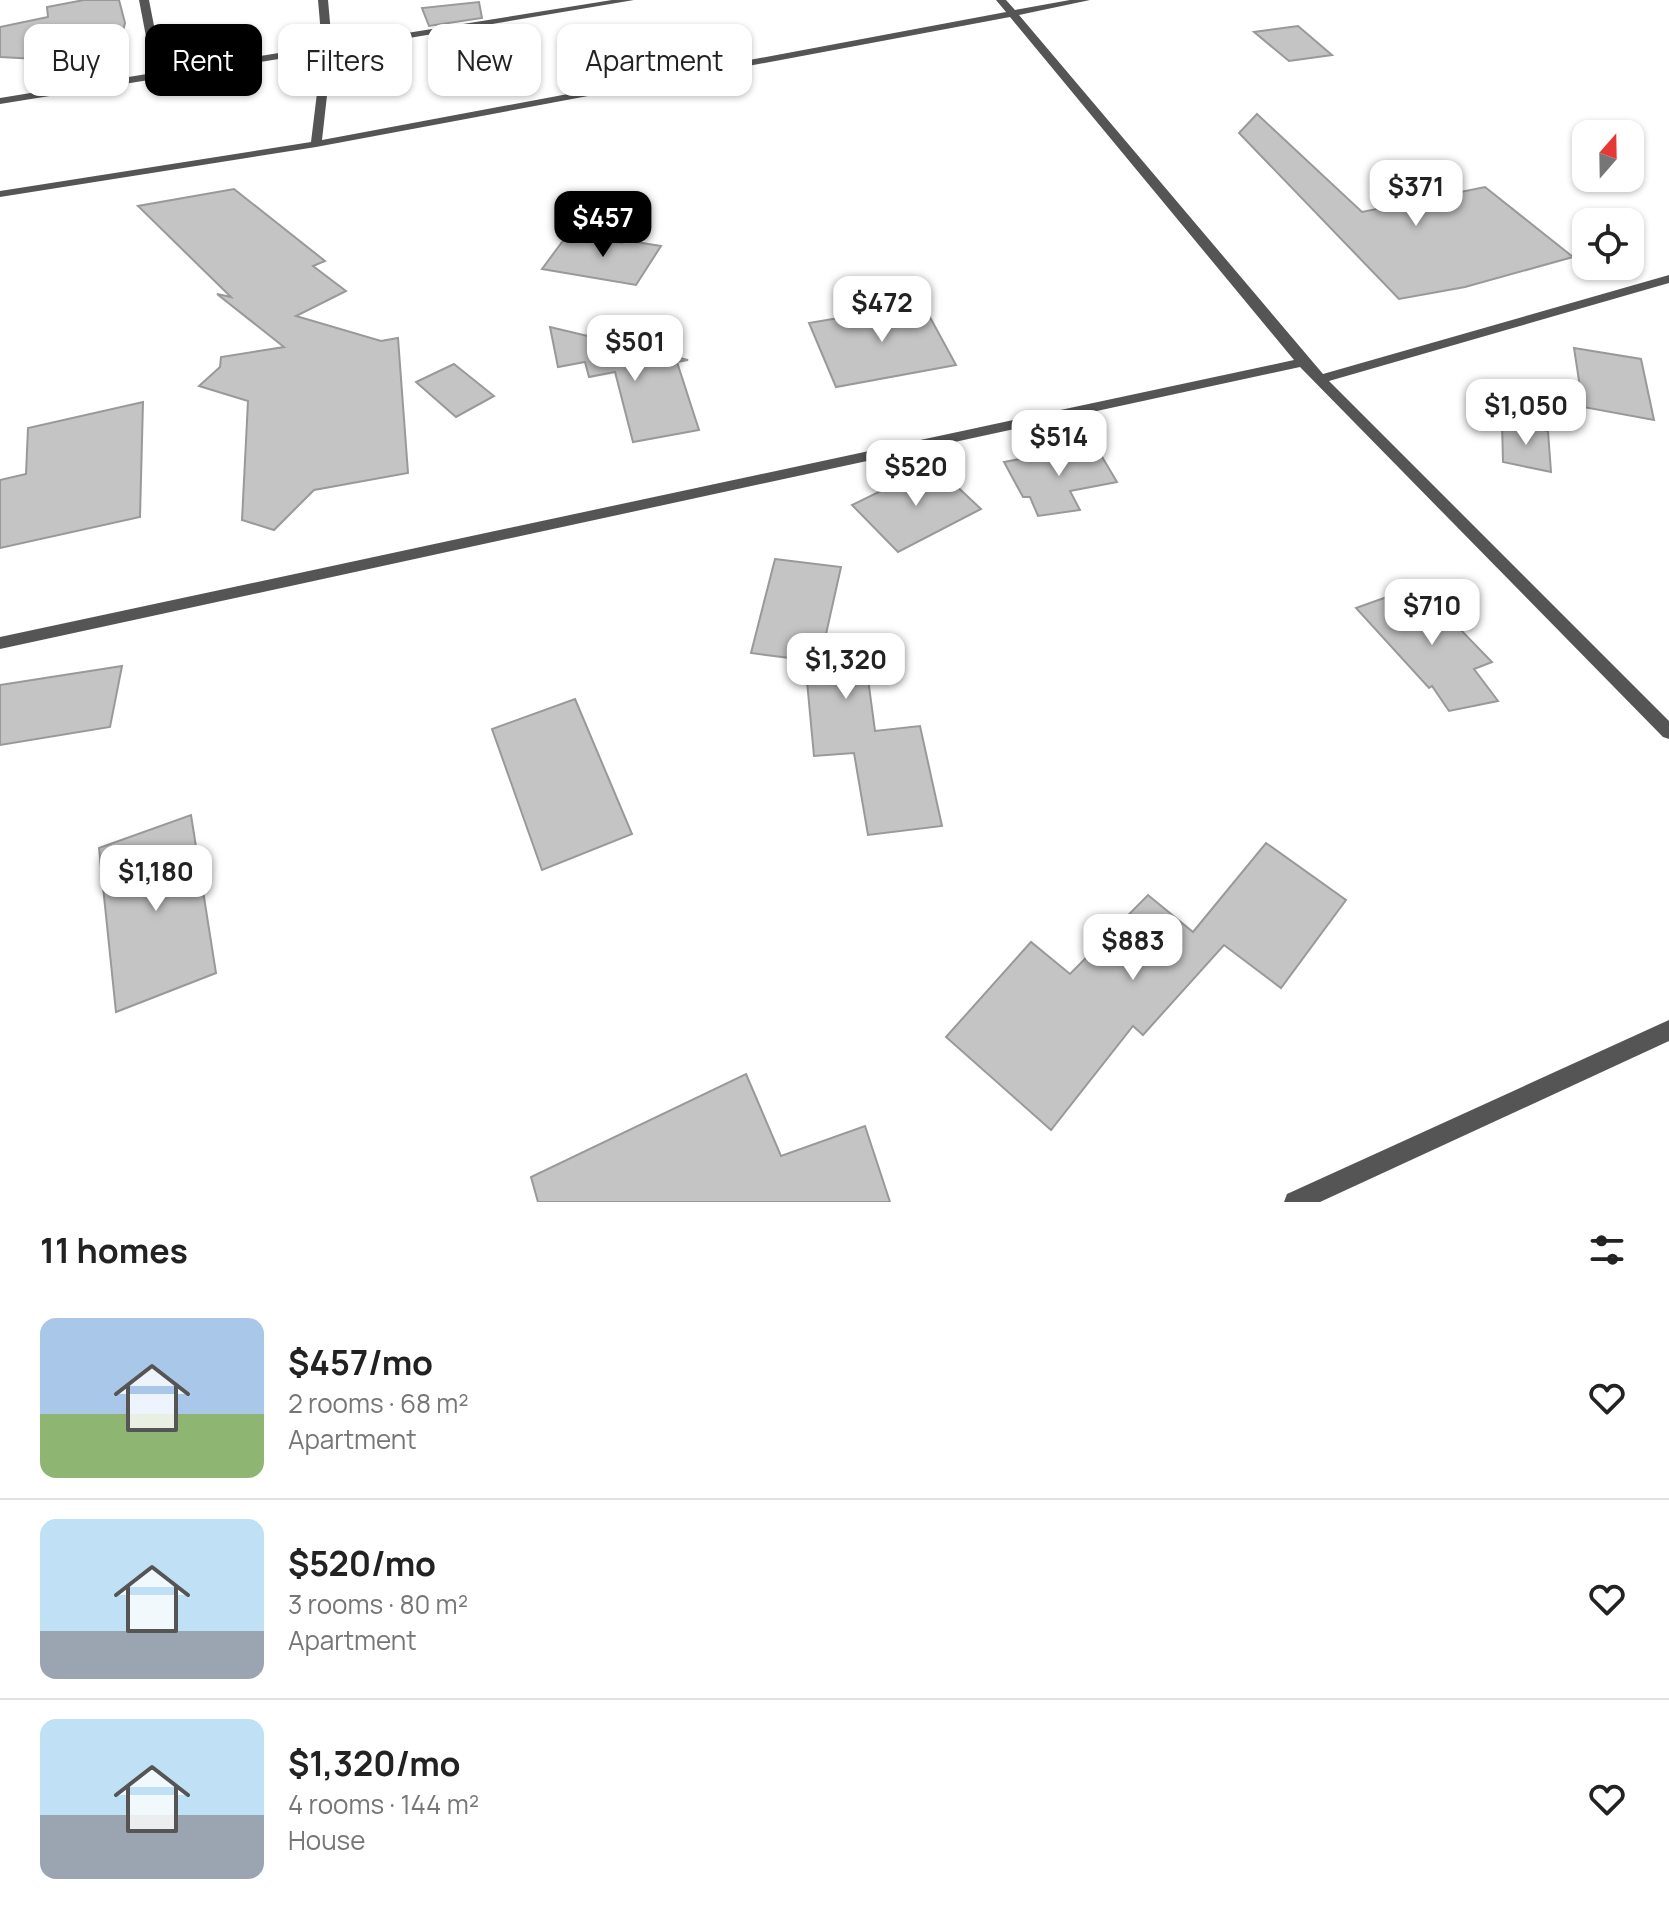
<!DOCTYPE html>
<meta charset="utf-8">
<style>
:root{--surface:#fff;--page:#f6f6f6;--text:#222;--muted:#767676;--line:#e0e0e0;--accent:#000}
body{margin:0;font-family:Manrope,sans-serif;background:var(--page);color:var(--text);height:100vh;display:flex;flex-direction:column;font-size:30px;white-space:nowrap}
*{box-sizing:border-box;margin:0}
p{font-size:26px;color:var(--muted)}
.icon{flex:none;width:44px;height:44px;fill:none;stroke:currentColor;stroke-width:2;stroke-linecap:round;stroke-linejoin:round}
.map{position:relative;height:1202px;overflow:hidden}
.side{display:flex;flex-direction:column;background:var(--surface);flex:1}
.side>*{flex:none}
.guide{position:absolute;left:24px;top:24px;width:800px;height:72px;display:flex;gap:16px}
.needle{width:52px;rotate:20deg}
.buttons{position:absolute;left:1572px;top:120px;display:grid;gap:16px}
.buttons a{display:grid;place-items:center;width:72px;height:72px;border-radius:16px;background:var(--surface);box-shadow:0 2px 6px #0004;font-size:40px}
.price{position:absolute;translate:-50% -68px;padding:0 18px;border-radius:16px;background:#fff;color:#222;font-size:26px;line-height:52px;filter:drop-shadow(0 2px 4px #0008)}
.price::after{content:'';position:absolute;left:50%;top:48px;width:24px;height:18px;margin-left:-12px;background:inherit;clip-path:polygon(0 0,100% 0,50% 100%)}
.price.active{background:var(--accent);color:#fff}
ul{padding:0;list-style:none}
li{display:flex;align-items:center;gap:24px;height:200px;padding:0 40px}
li+li{border-top:2px solid var(--line)}
li span{display:grid;place-items:center;flex:none;width:224px;height:160px;border-radius:16px;color:#555}
li>.icon{margin-inline-start:auto}
span .icon{width:96px;height:96px;fill:#fffc;stroke-width:1}
li b{font-size:34px}
h2{display:flex;justify-content:space-between;align-items:center;height:96px;padding:0 40px;font-size:34px}
.pill{padding:0 28px;border-radius:16px;background:var(--surface);box-shadow:0 2px 6px #0004;font-size:28px;line-height:72px}
.pill.active{background:var(--accent);color:#fff}
.map>svg:first-child{display:block}
.building{fill:#c4c4c4;stroke:#999;stroke-width:2}
.lines{fill:none;stroke-linecap:round;stroke-linejoin:round}
.minor{fill:#555;fill-rule:evenodd}
</style>
<div class="map">
<svg width="1669" height="1202" viewBox="0 0 1669 1202">
<rect width="100%" height="100%" fill="#fff"/>
<g class="building">
<path d="M84 0H119L125 23 119 46 41 55 37 59 0 57V27L48 17 47 7Z"/>
<path d="M479 2 482 18 429 26 422 8Z"/>
<path d="M1298 26 1332 55 1289 61 1254 32Z"/>
<path d="M484 28 488 49 443 57 434 37Z"/>
<path d="M1257 114 1362 212 1485 187 1573 257 1465 287 1399 299 1239 133Z"/>
<path d="M234 189 325 261 313 266 346 291 296 316 381 341 398 338 408 473 314 490 274 530 242 520 248 401 199 386 220 367 221 357 284 347 217 294 231 297 138 206Z"/>
<path d="M568 234 622 243 624 240 661 246 636 285 542 269Z"/>
<path d="M919 297 956 365 836 387 809 323 886 310 883 303Z"/>
<path d="M550 327 688 360 677 362 699 430 633 442 615 372 589 377 585 362 558 367Z"/>
<path d="M1574 348 1641 359 1654 420 1583 407Z"/>
<path d="M454 364 494 396 456 417 416 382Z"/>
<path d="M143 402 140 517 0 548V480L26 474 28 428Z"/>
<path d="M1502 422 1548 431 1551 472 1503 462Z"/>
<path d="M1095 445 1117 482 1070 491 1080 510 1038 516 1030 497H1023L1004 462Z"/>
<path d="M934 465 981 509 898 552 852 505Z"/>
<path d="M775 559 841 567 822 652 864 649 875 731 920 726 942 826 868 835 854 753 814 756 805 660 751 653Z"/>
<path d="M1418 586 1492 662 1474 669 1498 701 1449 711 1432 686 1429 688 1356 608Z"/>
<path d="M122 666 110 727 0 745V685Z"/>
<path d="M575 699 632 834 542 870 492 729Z"/>
<path d="M191 815 216 973 116 1012 99 848Z"/>
<path d="M1266 843 1346 900 1281 988 1224 945 1143 1035 1133 1026 1051 1130 946 1037 1031 942 1070 974 1148 895 1193 932Z"/>
<path d="M746 1074 781 1156 865 1126 890 1202H538L531 1177Z"/>
</g>
<g class="lines">
<g class="minor">
<path d="M139 0H149L163 72 322 46 318 0H328L332 45 612 0H634L332 51 322 140 1006 12 996 0H1006L1015 10 1070 0H1090L1019 15 1323 374 1669 275V283L1329 381 1669 721V739L1663 737 1300 367 0 649V637L1294 360 1010 17 316 147 0 197V191L311 142 322 52 0 104V98L153 73Z"/>
<path d="M1669 1020V1041L1320 1202H1284L1287 1194Z"/>
</g>
</g>
</svg>
<div class="buttons">
<a><svg class="needle" viewBox="-14 -14 28 28"><path d="M0-13l5 13h-10z" fill="#e53935"/><path d="M0 13l5-13h-10z" fill="#767676"/></svg></a>
<a><svg class="icon" aria-label="locate" viewBox="0 0 24 24"><circle cx="12" cy="12" r="6"/><path d="M12 2v4M12 18v4M2 12h4M18 12h4"/></svg></a>
</div>
<b class="price" style="left:1416px;top:228px">$371</b>
<b class="price active" style="left:603px;top:259px">$457</b>
<b class="price" style="left:882px;top:344px">$472</b>
<b class="price" style="left:635px;top:383px">$501</b>
<b class="price" style="left:1526px;top:447px">$1,050</b>
<b class="price" style="left:1059px;top:478px">$514</b>
<b class="price" style="left:916px;top:508px">$520</b>
<b class="price" style="left:1432px;top:647px">$710</b>
<b class="price" style="left:846px;top:701px">$1,320</b>
<b class="price" style="left:156px;top:913px">$1,180</b>
<b class="price" style="left:1133px;top:982px">$883</b>
<div class="guide">
<a class="pill">Buy</a>
<a class="pill active">Rent</a>
<a class="pill">Filters</a>
<a class="pill">New</a>
<a class="pill">Apartment</a>
</div>
</div>
<section class="side">
<h2>11 homes<svg class="icon" aria-label="filters" viewBox="0 0 24 24"><path d="M4 7h16M4 17h16"/><circle cx="9" cy="7" r="2"/><circle cx="15" cy="17" r="2"/></svg></h2>
<ul>
<li><span style="background:linear-gradient(#a9c7e8 60%,#8fb573 0)"><svg class="icon" aria-label="home" viewBox="0 0 24 24"><path d="M3 11l9-7 9 7M6 9v11h12V9"/></svg></span><div><b>$457/mo</b><p>2 rooms · 68 m²</p><p>Apartment</p></div><svg class="icon" aria-label="heart" viewBox="0 0 24 24"><path d="M12 20l-8-8c-3-5 5-10 8-4 3-6 11-1 8 4z"/></svg></li>
<li><span style="background:linear-gradient(#bfe0f5 70%,#9aa5b1 0)"><svg class="icon" aria-label="home" viewBox="0 0 24 24"><path d="M3 11l9-7 9 7M6 9v11h12V9"/></svg></span><div><b>$520/mo</b><p>3 rooms · 80 m²</p><p>Apartment</p></div><svg class="icon" aria-label="heart" viewBox="0 0 24 24"><path d="M12 20l-8-8c-3-5 5-10 8-4 3-6 11-1 8 4z"/></svg></li>
<li><span style="background:linear-gradient(#bfe0f5 60%,#9aa5b1 0)"><svg class="icon" aria-label="home" viewBox="0 0 24 24"><path d="M3 11l9-7 9 7M6 9v11h12V9"/></svg></span><div><b>$1,320/mo</b><p>4 rooms · 144 m²</p><p>House</p></div><svg class="icon" aria-label="heart" viewBox="0 0 24 24"><path d="M12 20l-8-8c-3-5 5-10 8-4 3-6 11-1 8 4z"/></svg></li>
</ul>
</section>
